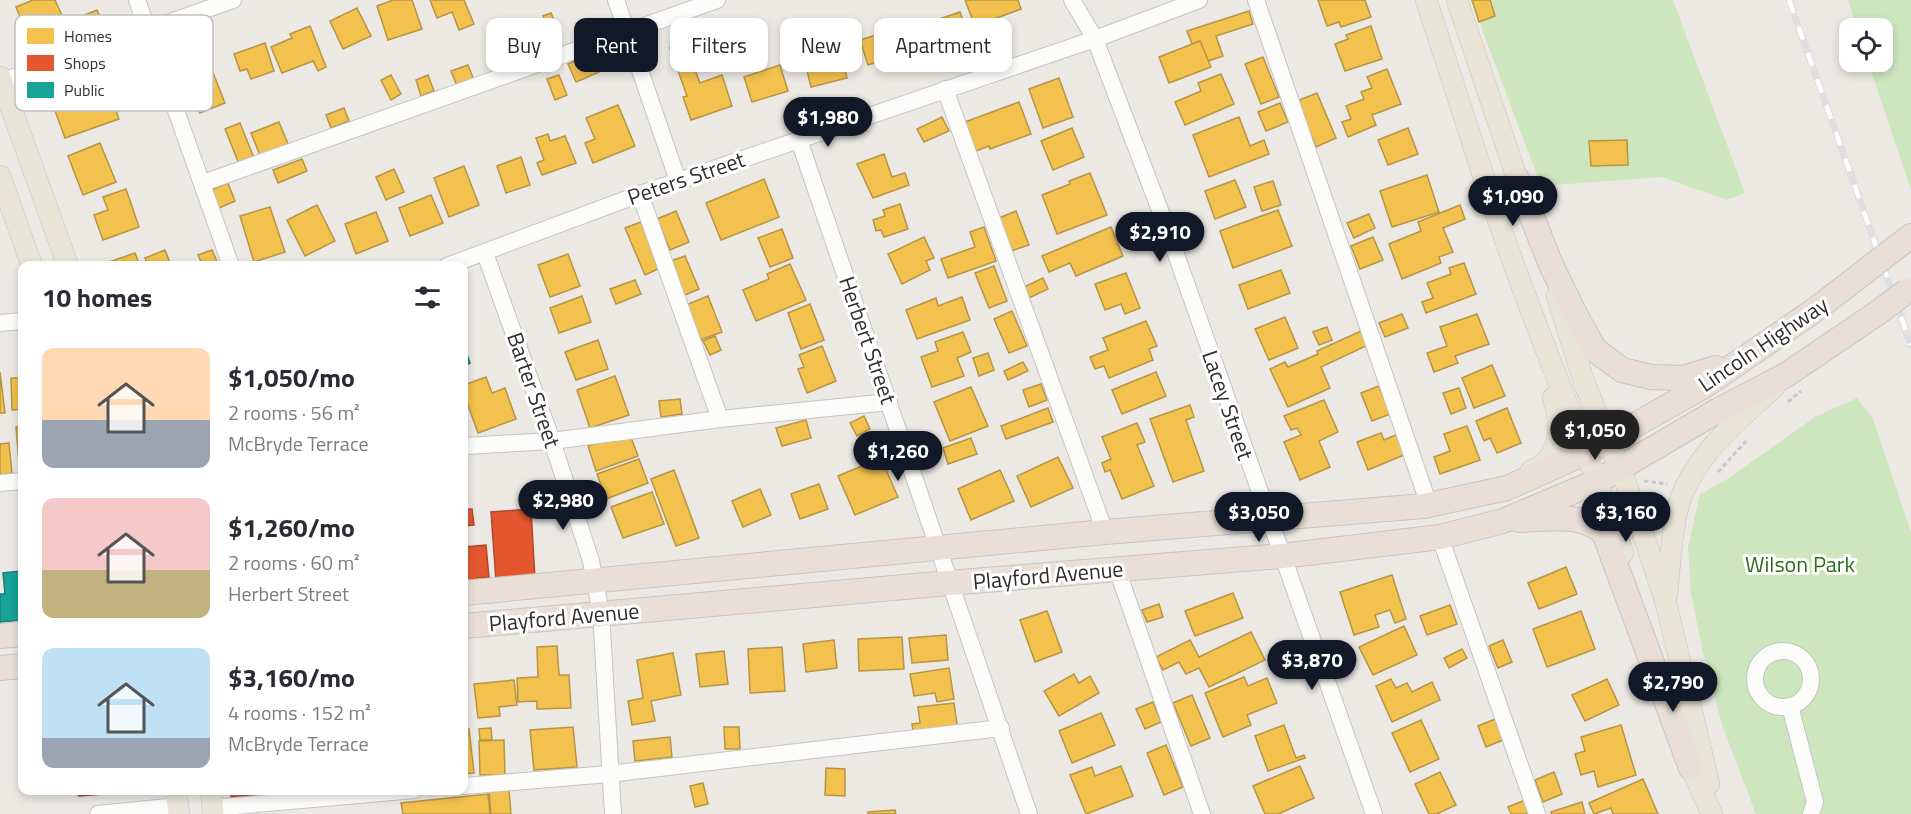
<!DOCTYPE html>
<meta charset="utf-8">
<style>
:root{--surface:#fff;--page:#f7f7f7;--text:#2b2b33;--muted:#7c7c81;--accent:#111827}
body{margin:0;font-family:"Titillium Web",sans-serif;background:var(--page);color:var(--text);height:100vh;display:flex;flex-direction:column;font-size:22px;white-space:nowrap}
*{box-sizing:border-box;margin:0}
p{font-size:20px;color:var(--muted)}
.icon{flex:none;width:33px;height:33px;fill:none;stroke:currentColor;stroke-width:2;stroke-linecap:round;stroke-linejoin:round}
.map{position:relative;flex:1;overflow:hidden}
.side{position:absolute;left:18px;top:261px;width:450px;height:534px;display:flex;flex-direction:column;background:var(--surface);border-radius:12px;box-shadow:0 3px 9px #0003}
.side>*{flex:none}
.top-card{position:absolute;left:486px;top:18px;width:570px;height:54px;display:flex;gap:12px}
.buttons{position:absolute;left:1839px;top:18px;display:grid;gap:12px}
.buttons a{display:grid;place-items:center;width:54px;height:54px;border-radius:12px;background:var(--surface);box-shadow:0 3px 9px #0003;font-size:30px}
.price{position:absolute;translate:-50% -51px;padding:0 14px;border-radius:21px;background:var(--accent);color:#fff;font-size:20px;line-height:39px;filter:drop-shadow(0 2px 3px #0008)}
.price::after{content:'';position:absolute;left:50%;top:36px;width:18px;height:14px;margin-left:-9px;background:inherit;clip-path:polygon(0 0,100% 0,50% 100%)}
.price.on{background:#222;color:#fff}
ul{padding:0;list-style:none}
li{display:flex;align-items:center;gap:18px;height:150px;padding:0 24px}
li span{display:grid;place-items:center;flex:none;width:168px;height:120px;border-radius:12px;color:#555}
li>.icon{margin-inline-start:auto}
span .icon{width:72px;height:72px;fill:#fffc;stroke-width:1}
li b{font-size:26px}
h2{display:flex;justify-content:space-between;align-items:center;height:72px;padding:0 24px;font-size:26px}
.chip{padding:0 21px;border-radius:12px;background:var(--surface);box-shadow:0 3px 9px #0003;font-size:21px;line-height:54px}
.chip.on{background:var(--accent);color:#fff}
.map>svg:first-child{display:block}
.park{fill:#cee6be}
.homes{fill:#f2c14e;stroke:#b79544;stroke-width:1.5}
.shops{fill:#e4572e;stroke:#ad4b2e;stroke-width:1.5}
.public{fill:#17a398;stroke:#1e8078;stroke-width:1.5}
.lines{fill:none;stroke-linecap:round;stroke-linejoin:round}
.minor-casing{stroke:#c5c4c5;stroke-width:18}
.major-casing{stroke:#c6c5c4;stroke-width:22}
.highway-casing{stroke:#c6c5c4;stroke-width:26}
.path{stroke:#c9c9c8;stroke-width:3;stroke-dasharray:4.5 3;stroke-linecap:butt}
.minor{stroke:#fcfcfb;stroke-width:16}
.major{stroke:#e8e4d6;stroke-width:21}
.highway{stroke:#eadfd6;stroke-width:24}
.rail-casing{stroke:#dfdfe1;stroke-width:7}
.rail{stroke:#fff;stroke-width:4.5;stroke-dasharray:14;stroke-linecap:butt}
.highway-bridge-casing{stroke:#c6c5c4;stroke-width:26;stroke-linecap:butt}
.highway-bridge{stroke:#eadfd6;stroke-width:24}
.labels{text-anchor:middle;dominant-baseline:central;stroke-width:6;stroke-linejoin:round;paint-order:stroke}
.street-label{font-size:22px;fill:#2e2e2e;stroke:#fff}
.park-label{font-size:22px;fill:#2c6e1b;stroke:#fff}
.key{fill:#fff;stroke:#c0c0c0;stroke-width:1.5}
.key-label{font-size:16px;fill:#2e2e2e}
</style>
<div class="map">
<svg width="1911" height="814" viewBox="0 0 1911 814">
<rect width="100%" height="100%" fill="#ece8e4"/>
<g class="park">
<path d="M1471 0H1673L1745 193 1727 200 1662 177 1541 186Z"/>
<path d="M1848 0H1911V190L1868 62H1882V28H1857Z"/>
<path d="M1857 398 1873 419 1911 532V814H1756L1722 725 1703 652 1691 594 1688 547 1700 494 1729 478 1815 417Z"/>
</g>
<g class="homes">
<path d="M33 0H55L65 22 28 37 16 7Z"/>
<path d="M393 0H412L422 29 388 40 377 6Z"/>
<path d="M430 0H464L474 24 459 30 452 12 437 18Z"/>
<path d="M965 0H1018L1021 9 975 26Z"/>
<path d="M1318 0H1365L1371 17 1341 27 1339 22 1327 26Z"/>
<path d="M1472 0H1490L1495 16 1479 22Z"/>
<path d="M357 8 371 36 343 49 330 21Z"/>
<path d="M97 10 102 22 84 29 80 17Z"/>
<path d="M1249 11 1253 24 1216 36 1223 56 1208 61 1200 41 1192 44 1187 31Z"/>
<path d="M960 12 969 37 928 52 919 26Z"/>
<path d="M551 13 557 28 549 31 543 16Z"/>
<path d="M310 26 326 67 318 71 313 61 282 73 271 47 292 38 290 34Z"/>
<path d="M1371 26 1382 59 1345 71 1335 44 1348 39 1346 35Z"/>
<path d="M699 27 706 47 693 52 685 32Z"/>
<path d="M898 28 906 53 868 65 860 40Z"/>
<path d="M1200 41 1211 67 1169 83 1159 57Z"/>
<path d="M265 43 274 71 251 79 247 69 240 71 234 54Z"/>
<path d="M685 43 700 83 722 75 732 106 691 120 683 97 687 96 670 48Z"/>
<path d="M840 50 847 78 811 87 804 59Z"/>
<path d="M591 55 599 72 576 82 568 64Z"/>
<path d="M1263 57 1279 97 1261 104 1245 64Z"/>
<path d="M210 65 225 103 200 113 185 75Z"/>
<path d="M468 65 474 80 457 86 451 71Z"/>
<path d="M780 65 788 91 752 102 744 77Z"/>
<path d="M1387 69 1401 104 1372 115 1376 125 1348 137 1342 122 1351 119 1346 106 1364 99 1361 92 1372 88 1367 77Z"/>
<path d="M1221 74 1234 104 1185 125 1175 102 1201 91 1198 83Z"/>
<path d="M391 75 401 94 391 100 381 80Z"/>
<path d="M428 75 434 91 421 96 416 80Z"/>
<path d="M559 75 567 95 555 100 547 79Z"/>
<path d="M1059 78 1073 117 1043 128 1029 89Z"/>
<path d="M108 89 119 119 65 138 54 108Z"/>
<path d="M1317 93 1336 138 1316 147 1297 101Z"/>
<path d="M1019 102 1031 134 990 149 989 146 976 151 965 122Z"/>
<path d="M1280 103 1288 122 1266 131 1258 112Z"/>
<path d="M618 105 635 146 593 163 585 143 595 139 586 118Z"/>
<path d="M344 108 349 121 331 128 326 115Z"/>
<path d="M942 117 949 131 924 142 917 129Z"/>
<path d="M1239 117 1250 146 1264 140 1269 154 1209 177 1193 135Z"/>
<path d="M279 122 288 144 260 155 251 133Z"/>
<path d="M240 123 254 158 239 164 225 129Z"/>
<path d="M1072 128 1084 157 1053 170 1041 141Z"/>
<path d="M1408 128 1418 154 1388 165 1378 140Z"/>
<path d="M548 134 550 141 565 136 576 163 542 175 537 163 544 160 536 138Z"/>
<path d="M1627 140 1628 165 1591 166 1589 141Z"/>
<path d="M100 143 116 182 83 195 68 156Z"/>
<path d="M884 154 892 177 905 173 909 185 873 198 857 164Z"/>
<path d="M521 157 530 185 506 193 497 166Z"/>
<path d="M302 159 307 171 278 183 273 170Z"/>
<path d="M464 166 479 205 449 217 434 178Z"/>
<path d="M394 169 404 192 386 200 376 177Z"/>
<path d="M1090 173 1107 215 1057 234 1042 195 1070 184 1069 181Z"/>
<path d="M1427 175 1439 212 1392 227 1380 191Z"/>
<path d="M764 179 779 217 721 240 706 203Z"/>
<path d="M1235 180 1246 207 1215 219 1205 191Z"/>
<path d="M1273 181 1281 205 1262 211 1254 187Z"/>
<path d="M228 183 235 201 217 209 209 191Z"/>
<path d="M126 189 139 227 103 240 94 215 108 210 103 197Z"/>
<path d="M431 195 443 223 410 236 399 208Z"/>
<path d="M900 204 908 229 884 237 881 230 876 231 873 220 885 216 883 210Z"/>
<path d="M317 205 335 241 305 256 287 220Z"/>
<path d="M1460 205 1465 219 1443 228 1453 252 1439 257 1441 263 1402 279 1389 244 1421 231 1418 222Z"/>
<path d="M270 207 285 252 254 262 240 216Z"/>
<path d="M1278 210 1292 246 1233 268 1220 231Z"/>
<path d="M676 211 689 242 670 250 657 219Z"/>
<path d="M1016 211 1029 245 1011 251 999 218Z"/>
<path d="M376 212 388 241 356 254 345 224Z"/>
<path d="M1369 214 1375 228 1354 238 1347 223Z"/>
<path d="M641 222 660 268 645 275 625 228Z"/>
<path d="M984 227 996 261 948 278 941 259 975 247 970 232Z"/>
<path d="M1111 227 1123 256 1076 276 1070 263 1049 272 1042 256Z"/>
<path d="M782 229 793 258 770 267 758 238Z"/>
<path d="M924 237 934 258 926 261 930 270 902 284 888 254Z"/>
<path d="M1373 237 1383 260 1360 269 1351 246Z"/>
<path d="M165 250 171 265 148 266 145 258Z"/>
<path d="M212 250 219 266H203L198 255Z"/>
<path d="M135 253 140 266H110L109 262Z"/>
<path d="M568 254 580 286 550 297 538 265Z"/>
<path d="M685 256 699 289 685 295 671 261Z"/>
<path d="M1464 263 1476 294 1426 313 1422 302 1433 298 1427 283 1451 274 1449 268Z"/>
<path d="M790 264 806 300 756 321 743 290 769 279 767 274Z"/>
<path d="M994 266 1007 301 989 308 975 273Z"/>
<path d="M1281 270 1290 293 1248 309 1239 285Z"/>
<path d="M1126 273 1140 308 1125 314 1121 304 1105 310 1095 284Z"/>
<path d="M1043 278 1048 289 1029 298 1024 287Z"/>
<path d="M635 280 641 294 616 304 610 289Z"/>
<path d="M582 296 591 322 559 333 550 308Z"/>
<path d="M708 296 722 332 700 340 686 305Z"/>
<path d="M962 297 970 320 917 339 906 310 936 298 938 306Z"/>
<path d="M810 304 824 340 801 349 788 313Z"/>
<path d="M1012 311 1027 346 1009 353 994 319Z"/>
<path d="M1402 314 1408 328 1385 337 1379 323Z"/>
<path d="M1477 314 1489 344 1455 356 1458 363 1434 372 1427 353 1447 346 1440 327Z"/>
<path d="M1285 317 1298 348 1269 360 1255 329Z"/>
<path d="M1146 321 1157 346 1149 349 1153 360 1109 378 1104 366 1095 369 1090 357 1108 350 1103 338Z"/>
<path d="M1327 327 1332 340 1319 345 1313 332Z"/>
<path d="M1361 331 1368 345 1321 367 1330 388 1288 407 1270 369 1285 362 1288 367 1318 354 1317 351Z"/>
<path d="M963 332 971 352 957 358 964 376 932 387 921 357 938 351 935 342Z"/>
<path d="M715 336 721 350 710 355 703 341Z"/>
<path d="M598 340 608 369 576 380 565 352Z"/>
<path d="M822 346 836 381 807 393 798 369 804 367 799 355Z"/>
<path d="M988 353 994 370 979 376 973 358Z"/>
<path d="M1023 362 1028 371 1008 380 1004 371Z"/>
<path d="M1492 365 1505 396 1474 408 1462 378Z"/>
<path d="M0 372 5 413H0Z"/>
<path d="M1156 372 1166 396 1122 414 1112 390Z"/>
<path d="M615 376 629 415 590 428 577 390Z"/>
<path d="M486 377 492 393 505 388 516 419 478 433 464 394V385Z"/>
<path d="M11 378H22V409L12 410Z"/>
<path d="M1041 384 1047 400 1029 407 1023 390Z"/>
<path d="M1379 386 1390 414 1372 421 1361 393Z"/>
<path d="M971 387 988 426 950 441 934 402Z"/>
<path d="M1459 388 1466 408 1451 414 1443 393Z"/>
<path d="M680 399 682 414 661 417 659 401Z"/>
<path d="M1324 400 1338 432 1319 441 1330 467 1300 480 1284 442 1301 435 1297 428 1291 430 1284 416Z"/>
<path d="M1190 405 1194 417 1186 420 1204 471 1173 482 1150 419Z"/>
<path d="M1048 408 1053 422 1006 439 1001 426Z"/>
<path d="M1507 408 1521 443 1497 453 1490 438 1484 441 1476 421Z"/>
<path d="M864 416 870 429 857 436 850 423Z"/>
<path d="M806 420 811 438 782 446 776 428Z"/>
<path d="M1137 423 1145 442 1137 445 1154 486 1122 499 1110 470 1105 472 1102 463 1111 459 1102 437Z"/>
<path d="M22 426V462H19L16 427Z"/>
<path d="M1467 426 1480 460 1440 474 1434 457 1450 451 1444 434Z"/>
<path d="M629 432 638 456 596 471 588 446Z"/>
<path d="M1381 433 1384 440 1398 434 1406 454 1368 470 1357 442Z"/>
<path d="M971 438 977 454 948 464 943 448Z"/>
<path d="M9 443 12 473 0 475V444Z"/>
<path d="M1058 457 1073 488 1031 507 1017 476Z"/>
<path d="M881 458 898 497 855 515 838 476Z"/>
<path d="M639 459 648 483 606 499 597 474Z"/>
<path d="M674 470 699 538 676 546 651 479Z"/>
<path d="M1000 470 1014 501 971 520 958 489Z"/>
<path d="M819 484 828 509 800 519 791 494Z"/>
<path d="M760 489 771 515 743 527 732 501Z"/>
<path d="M652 492 664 524 623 538 611 507Z"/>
<path d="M1566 567 1577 594 1539 609 1528 583Z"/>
<path d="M1392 575 1406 619 1395 623 1390 610 1375 615 1379 627 1354 635 1340 592Z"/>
<path d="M1233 593 1243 618 1195 636 1185 611Z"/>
<path d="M1159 604 1163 617 1147 622 1142 610Z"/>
<path d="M1450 605 1457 624 1427 635 1420 616Z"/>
<path d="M1047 611 1062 652 1035 662 1020 620Z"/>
<path d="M1581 611 1595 649 1547 667 1533 629Z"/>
<path d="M1404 626 1417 655 1373 675 1359 647Z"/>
<path d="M1251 632 1265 660 1209 687 1199 668 1186 674 1179 662 1163 670 1156 657 1190 640 1199 657Z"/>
<path d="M946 635 948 660 912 663 909 638Z"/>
<path d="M902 637 904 669 859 671 858 639Z"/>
<path d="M834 640 837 668 806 672 803 644Z"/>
<path d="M1503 640 1512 662 1498 668 1489 646Z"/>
<path d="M557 646 559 675H569L571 708 537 709V701L518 702 517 678 538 677 537 647Z"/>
<path d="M782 647 785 691 750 693 748 649Z"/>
<path d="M1462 649 1467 658 1449 668 1444 658Z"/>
<path d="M724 651 728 684 700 687 696 654Z"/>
<path d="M673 653 681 695 651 701 655 721 632 725 628 701 643 698 637 660Z"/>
<path d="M949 668 954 699 937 702 935 693 914 696 910 674Z"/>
<path d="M1074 674 1079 683 1090 676 1099 693 1059 716 1044 691Z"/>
<path d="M1244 677 1248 686 1267 678 1277 703 1247 715 1251 725 1223 737 1205 693Z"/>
<path d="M1391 679 1396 688 1407 683 1412 692 1432 682 1440 700 1392 722 1376 686Z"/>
<path d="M1607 679 1619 705 1585 721 1572 695Z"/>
<path d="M514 680 517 705 499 707 500 716 478 718 474 684Z"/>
<path d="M1192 695 1210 738 1191 746 1173 703Z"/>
<path d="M1153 702 1161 722 1145 729 1136 709Z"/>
<path d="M20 703H22V766Z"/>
<path d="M954 703 958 731 914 736 912 724 920 723 918 707Z"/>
<path d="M1101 713 1115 745 1072 763 1059 731Z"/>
<path d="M1495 719 1503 740 1486 747 1478 726Z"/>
<path d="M1421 720 1439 759 1410 772 1392 733Z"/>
<path d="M1284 725 1296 758 1304 755 1305 758 1268 771 1255 736Z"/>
<path d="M1621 725 1636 775 1598 787 1594 771 1581 775 1575 754 1585 751 1581 737Z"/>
<path d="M573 727 577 767 534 770 530 730Z"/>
<path d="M724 727H739L740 749H725Z"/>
<path d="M491 728 492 740H480L479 729Z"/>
<path d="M469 729 474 773 464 774V730Z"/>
<path d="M670 737 672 757 635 761 633 741Z"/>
<path d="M504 740 505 775H480L479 741Z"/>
<path d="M1166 745 1183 787 1164 795 1147 753Z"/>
<path d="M1121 766 1133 796 1086 814 1070 775 1092 767 1095 776Z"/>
<path d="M1300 766 1314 798 1278 814H1265L1253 786Z"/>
<path d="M826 768 845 769V796L825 795Z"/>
<path d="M1440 772 1456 805 1437 814H1429L1415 784Z"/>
<path d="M1554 772 1562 794 1543 802 1535 780Z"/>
<path d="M1643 779 1658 814H1613L1611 808 1594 814 1589 803Z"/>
<path d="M703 783 708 804 695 807 690 786Z"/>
<path d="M509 790 511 814H491L489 792Z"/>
<path d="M488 794 490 814H403L401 803Z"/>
<path d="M1525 800 1531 814H1511L1508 807Z"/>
<path d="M1582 802 1585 814H1552L1551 812Z"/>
<path d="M895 810 896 814H868V812Z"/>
</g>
<g class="shops">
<path d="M464 509H472L474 525 464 526Z"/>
<path d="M531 509 535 579 496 581 491 512Z"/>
<path d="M486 545 489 577 477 578 478 581 464 582V547Z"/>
<path d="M74 790H106L103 794 79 796Z"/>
<path d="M231 790H305L231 797Z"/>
</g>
<g class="public">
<path d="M464 345 470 363 464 366Z"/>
<path d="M20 571 22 620 0 622V594H5L3 573Z"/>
</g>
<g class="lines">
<g class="minor-casing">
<g id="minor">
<path d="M137 0 231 266"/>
<path d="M616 0 678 181"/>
<path d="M1072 0 1095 39 1166 226 1374 814"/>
<path d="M1256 0 1429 505"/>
<path d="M0 82 233 0"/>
<path d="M945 89 1105 532"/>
<path d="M799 140 1029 814"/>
<path d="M203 183 717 0"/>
<path d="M640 194 720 419"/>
<path d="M485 253 552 441 591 561 601 613 613 814"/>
<path d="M447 266 640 194 1095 39 1199 0"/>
<path d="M0 323 22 321"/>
<path d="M464 446 552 441 720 419 889 402"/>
<path d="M0 483 22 481"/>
<path d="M1440 537 1537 814"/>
<path d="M1117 569 1202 814"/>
<circle cx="1783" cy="679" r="28"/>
<path d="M1790 706 1815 802 1811 814"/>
<path d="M464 786 609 774 1001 728"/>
<path d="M213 808 414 790"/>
<path d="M98 814 178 806"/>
</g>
</g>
<g class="major-casing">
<g id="major">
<path d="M1426 0C1452 78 1476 156 1503 234 1540 341 1586 446 1623 553"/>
<path d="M1457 0 1522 193"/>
<path d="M0 77 68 266"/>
<path d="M0 176 32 266"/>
<path d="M1557 296 1585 385 1627 486 1666 603 1709 784"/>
<path d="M1531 471C1562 458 1562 426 1553 398"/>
<path d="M1667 594C1670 565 1671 535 1678 507 1692 456 1738 421 1775 386"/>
<path d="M1686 752 1691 768 1712 814"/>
<path d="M176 790 179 814"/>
<path d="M211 790 213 814"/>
</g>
</g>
<g class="highway-casing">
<g id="highway">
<path d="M1517 179 1551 265 1577 318 1595 350 1622 370 1651 377 1683 378 1716 368"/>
<path d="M1890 252 1911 236"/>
<path d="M1519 520C1550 519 1579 512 1604 533L1691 768"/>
<path d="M464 593 1105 532 1424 506 1507 488 1585 453 1704 386 1815 310 1863 273"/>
<path d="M464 626 949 583 1282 556 1440 537 1503 521 1598 481 1717 411 1786 375 1876 314"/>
<path d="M0 636 22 634"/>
<path d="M0 668 22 666"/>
</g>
</g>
<g class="path">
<path d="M1788 402 1801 391"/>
<path d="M1718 472 1748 439"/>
<path d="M1644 481 1667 484"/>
</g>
<use href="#minor" class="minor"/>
<use href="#major" class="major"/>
<use href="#highway" class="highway"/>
<g class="rail-casing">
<path id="rail" d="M1789 0 1911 345"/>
</g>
<use href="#rail" class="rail"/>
<g class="highway-bridge-casing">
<g id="highway-bridge">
<path d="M1863 273 1890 252"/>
<path d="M1876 314 1907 291"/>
</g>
</g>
<use href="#highway-bridge" class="highway-bridge"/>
</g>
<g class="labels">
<g class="street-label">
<text transform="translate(686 178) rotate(-19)">Peters Street</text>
<text transform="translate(868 340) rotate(71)">Herbert Street</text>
<text transform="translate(1763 344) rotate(-34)">Lincoln Highway</text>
<text transform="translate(534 390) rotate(71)">Barter Street</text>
<text transform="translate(1228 405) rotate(71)">Lacey Street</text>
<text transform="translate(1048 575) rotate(-5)">Playford Avenue</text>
<text transform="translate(564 617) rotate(-5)">Playford Avenue</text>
</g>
<g class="park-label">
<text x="1800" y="564">Wilson Park</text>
</g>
</g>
<rect x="15" y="15" width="198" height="96" rx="9" class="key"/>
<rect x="27" y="28" width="27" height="16" fill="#f2c14e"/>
<rect x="27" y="55" width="27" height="16" fill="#e4572e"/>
<rect x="27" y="82" width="27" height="16" fill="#17a398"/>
<g class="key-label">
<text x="64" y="42">Homes</text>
<text x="64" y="69">Shops</text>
<text x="64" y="96">Public</text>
</g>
</svg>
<div class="buttons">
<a><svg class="icon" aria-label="locate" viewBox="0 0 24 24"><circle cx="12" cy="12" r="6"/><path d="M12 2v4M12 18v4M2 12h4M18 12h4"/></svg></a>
</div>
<b class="price" style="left:828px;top:148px">$1,980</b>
<b class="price" style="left:1513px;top:227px">$1,090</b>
<b class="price" style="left:1160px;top:263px">$2,910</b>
<b class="price on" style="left:1595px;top:461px">$1,050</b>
<b class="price" style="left:898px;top:482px">$1,260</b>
<b class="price" style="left:563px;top:531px">$2,980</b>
<b class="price" style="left:1259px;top:543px">$3,050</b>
<b class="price" style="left:1626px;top:543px">$3,160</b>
<b class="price" style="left:1312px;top:691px">$3,870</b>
<b class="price" style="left:1673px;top:713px">$2,790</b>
<div class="top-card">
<a class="chip">Buy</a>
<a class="chip on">Rent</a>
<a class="chip">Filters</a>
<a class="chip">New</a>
<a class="chip">Apartment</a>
</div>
<section class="side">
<h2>10 homes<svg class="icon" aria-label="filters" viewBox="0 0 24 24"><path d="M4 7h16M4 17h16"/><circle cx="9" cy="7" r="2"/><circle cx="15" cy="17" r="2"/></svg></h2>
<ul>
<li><span style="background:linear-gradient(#ffd9b3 60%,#9aa5b1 0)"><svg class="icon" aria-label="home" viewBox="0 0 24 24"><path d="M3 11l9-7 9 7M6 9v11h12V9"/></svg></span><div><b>$1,050/mo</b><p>2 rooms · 56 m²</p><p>McBryde Terrace</p></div></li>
<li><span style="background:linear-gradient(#f6c9c9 60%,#c2b280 0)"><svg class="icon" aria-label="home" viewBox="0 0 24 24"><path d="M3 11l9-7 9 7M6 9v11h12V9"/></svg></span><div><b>$1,260/mo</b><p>2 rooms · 60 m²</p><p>Herbert Street</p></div></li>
<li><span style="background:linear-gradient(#bfe0f5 75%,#9aa5b1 0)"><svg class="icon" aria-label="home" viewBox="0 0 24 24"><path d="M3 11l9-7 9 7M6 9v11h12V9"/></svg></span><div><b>$3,160/mo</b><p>4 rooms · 152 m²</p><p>McBryde Terrace</p></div></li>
</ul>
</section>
</div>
